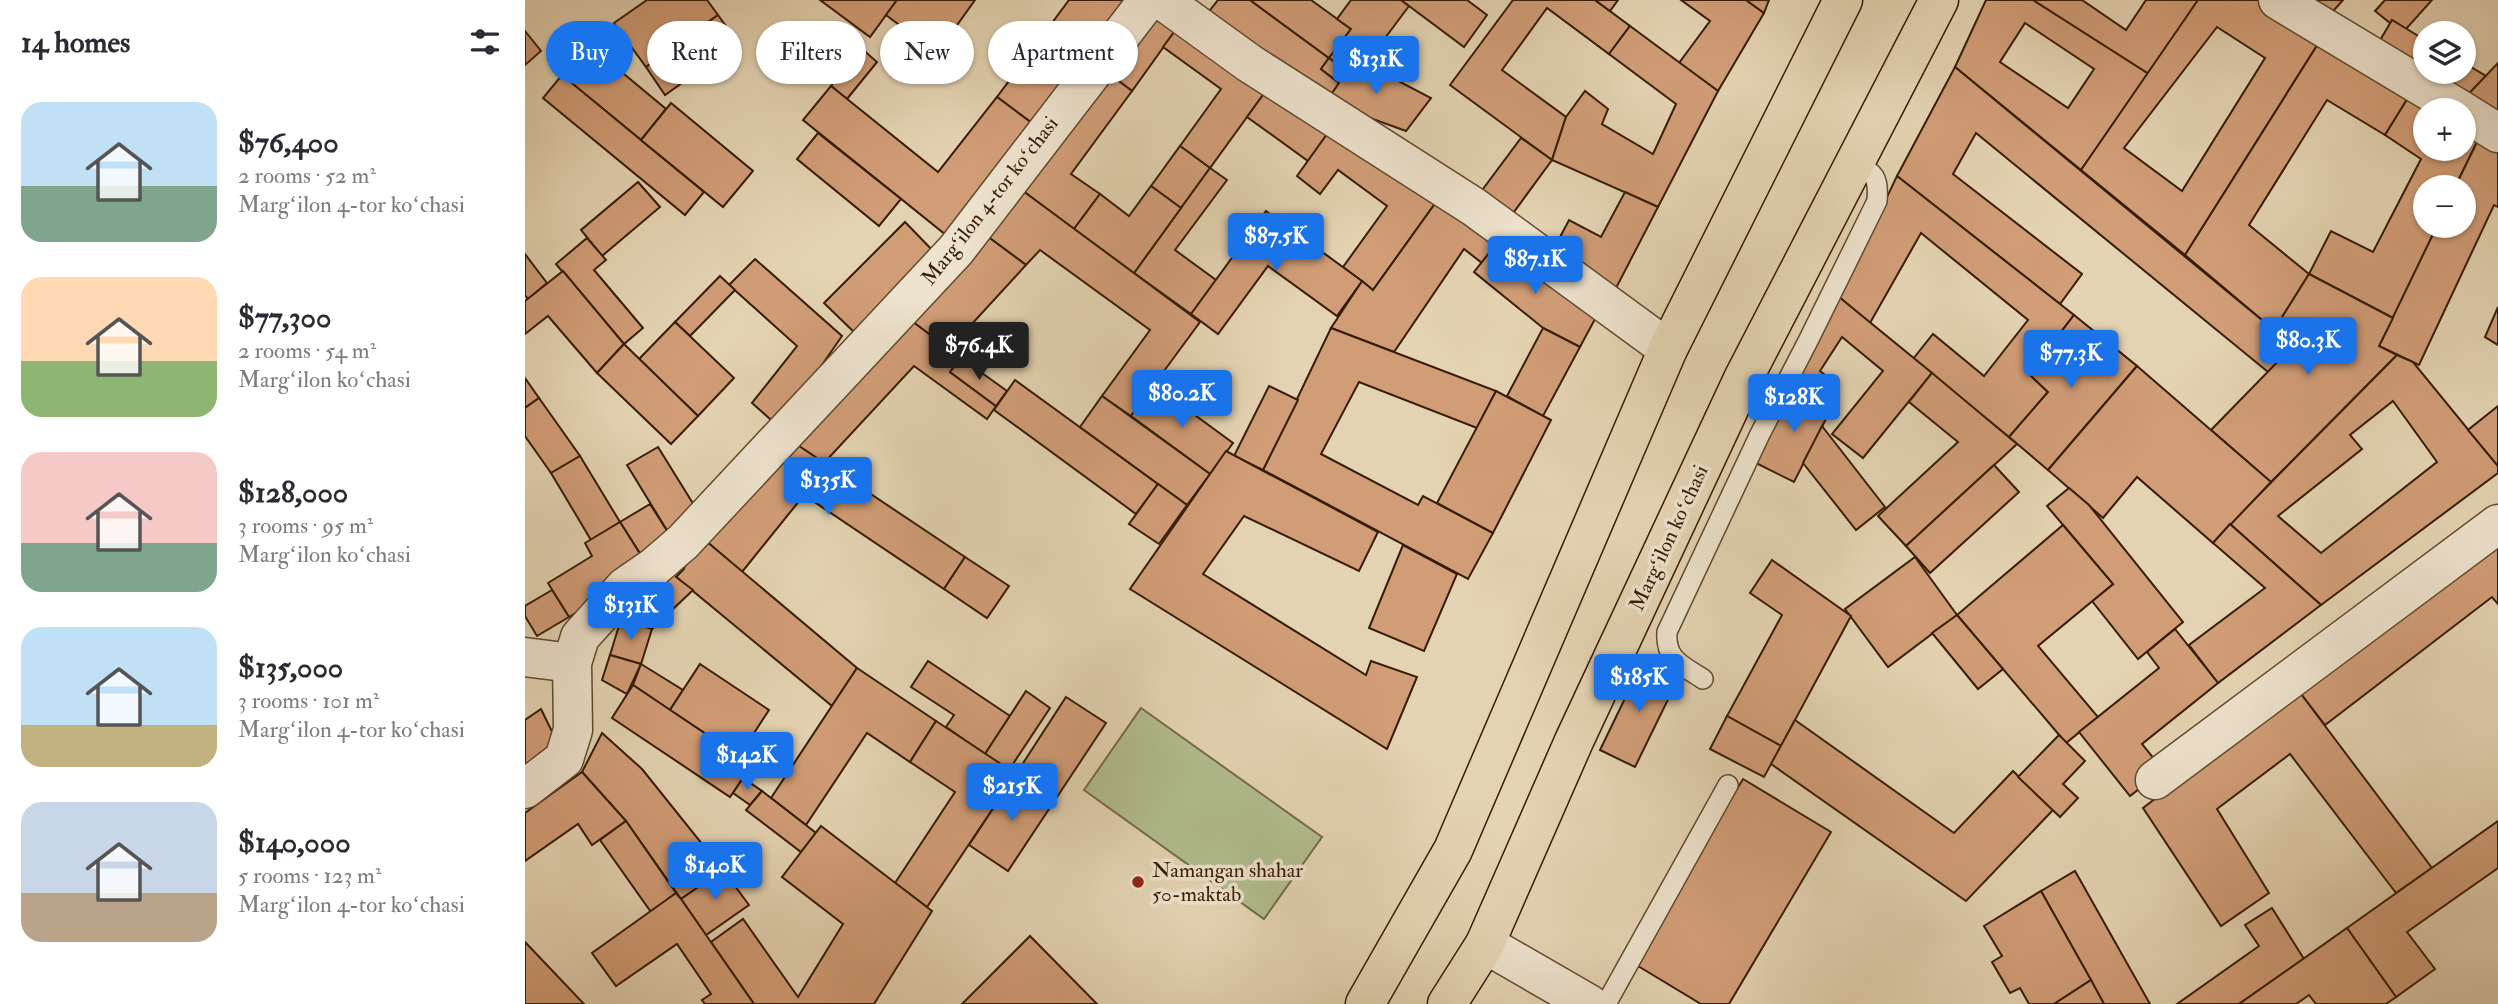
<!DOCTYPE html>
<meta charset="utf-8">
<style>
:root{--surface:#fff;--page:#f2f2f3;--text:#2b2b33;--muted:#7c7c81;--accent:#1a73e8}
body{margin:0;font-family:"IM FELL Double Pica",serif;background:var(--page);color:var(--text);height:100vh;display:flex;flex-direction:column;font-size:26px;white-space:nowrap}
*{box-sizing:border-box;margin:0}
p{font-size:23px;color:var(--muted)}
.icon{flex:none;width:38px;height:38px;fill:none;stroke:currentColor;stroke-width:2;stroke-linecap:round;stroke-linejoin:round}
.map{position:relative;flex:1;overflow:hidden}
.side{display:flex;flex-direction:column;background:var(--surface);width:525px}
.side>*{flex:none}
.top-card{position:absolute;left:21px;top:21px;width:665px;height:63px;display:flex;gap:14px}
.tools{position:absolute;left:1888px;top:21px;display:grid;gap:14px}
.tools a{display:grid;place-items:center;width:63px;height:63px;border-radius:50%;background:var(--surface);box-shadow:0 2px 5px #0004;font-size:35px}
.price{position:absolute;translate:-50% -60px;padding:0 16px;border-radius:7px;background:var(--accent);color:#fff;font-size:23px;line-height:46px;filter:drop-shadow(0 2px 4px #0008)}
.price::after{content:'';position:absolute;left:50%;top:42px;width:21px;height:16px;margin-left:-10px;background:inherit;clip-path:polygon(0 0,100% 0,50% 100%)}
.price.selected{background:#222;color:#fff}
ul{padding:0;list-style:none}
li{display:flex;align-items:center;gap:21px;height:175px;padding:0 21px}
li span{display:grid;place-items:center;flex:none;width:196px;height:140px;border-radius:21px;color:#555}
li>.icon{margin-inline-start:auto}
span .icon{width:84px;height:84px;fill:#fffc;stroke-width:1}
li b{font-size:30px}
h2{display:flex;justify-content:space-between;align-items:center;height:84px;padding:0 21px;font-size:30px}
.chip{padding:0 24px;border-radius:32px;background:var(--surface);box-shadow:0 2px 5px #0004;font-size:24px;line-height:63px}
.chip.selected{background:var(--accent);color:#fff}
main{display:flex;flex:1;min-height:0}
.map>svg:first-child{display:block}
.green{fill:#b1bd8e;stroke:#736c48;stroke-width:2}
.building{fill:#d19d77;stroke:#351c03;stroke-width:2;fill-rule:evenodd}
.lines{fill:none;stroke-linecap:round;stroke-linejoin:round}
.lane-casing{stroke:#614a2f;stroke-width:22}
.street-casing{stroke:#614a2f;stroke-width:41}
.primary-casing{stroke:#351c03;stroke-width:41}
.lane{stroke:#ede2cd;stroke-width:19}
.street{stroke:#ede2cd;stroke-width:38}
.primary{stroke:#e4d3b2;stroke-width:38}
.poi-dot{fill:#8f2418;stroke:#ede2cd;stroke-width:2.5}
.labels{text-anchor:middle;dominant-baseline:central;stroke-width:7;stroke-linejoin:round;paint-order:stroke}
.street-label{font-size:21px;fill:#351c03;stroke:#ede2cd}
.poi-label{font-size:21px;fill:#351c03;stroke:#ede2cd;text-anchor:start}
</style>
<main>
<section class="side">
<h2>14 homes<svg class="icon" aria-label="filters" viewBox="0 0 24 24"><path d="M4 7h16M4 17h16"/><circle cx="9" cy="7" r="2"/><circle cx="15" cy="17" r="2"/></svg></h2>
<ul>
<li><span style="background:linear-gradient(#bfe0f5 60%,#7fa58c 0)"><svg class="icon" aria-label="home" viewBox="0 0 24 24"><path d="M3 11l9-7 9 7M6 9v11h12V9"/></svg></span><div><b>$76,400</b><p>2 rooms · 52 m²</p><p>Margʻilon 4-tor koʻchasi</p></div></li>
<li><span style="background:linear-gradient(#ffd9b3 60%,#8fb573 0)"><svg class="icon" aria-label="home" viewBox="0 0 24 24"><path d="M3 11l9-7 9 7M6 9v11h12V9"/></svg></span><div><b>$77,300</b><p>2 rooms · 54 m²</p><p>Margʻilon koʻchasi</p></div></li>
<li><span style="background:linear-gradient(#f6c9c9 65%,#7fa58c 0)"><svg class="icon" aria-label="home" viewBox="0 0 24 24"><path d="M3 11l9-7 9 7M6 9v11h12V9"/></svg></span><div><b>$128,000</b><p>3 rooms · 95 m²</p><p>Margʻilon koʻchasi</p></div></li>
<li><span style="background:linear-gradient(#bfe0f5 70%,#c2b280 0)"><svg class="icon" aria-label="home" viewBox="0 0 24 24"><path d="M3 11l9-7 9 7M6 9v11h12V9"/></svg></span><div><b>$135,000</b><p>3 rooms · 101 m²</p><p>Margʻilon 4-tor koʻchasi</p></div></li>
<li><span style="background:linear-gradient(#c9d6e8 65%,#b9a48a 0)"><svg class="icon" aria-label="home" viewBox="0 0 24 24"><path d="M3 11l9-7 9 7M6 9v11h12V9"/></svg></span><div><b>$140,000</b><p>5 rooms · 123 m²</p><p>Margʻilon 4-tor koʻchasi</p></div></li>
</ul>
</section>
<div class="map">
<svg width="1973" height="1004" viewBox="0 0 1973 1004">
<rect width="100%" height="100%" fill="#e4d3b2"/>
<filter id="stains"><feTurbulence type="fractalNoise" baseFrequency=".00286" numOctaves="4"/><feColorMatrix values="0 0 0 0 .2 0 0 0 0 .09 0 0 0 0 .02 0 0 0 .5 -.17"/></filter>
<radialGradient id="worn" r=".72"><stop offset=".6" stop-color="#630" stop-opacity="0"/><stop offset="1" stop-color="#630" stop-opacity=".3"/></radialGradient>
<path class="green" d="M616 708 797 837 739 919 559 790Z"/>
<g class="building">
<path d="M122 0H182L193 15 121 67 89 23Z"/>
<path d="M295 0H372L345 37Z"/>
<path d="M372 0H450L412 53 361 15Z"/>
<path d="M544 0H609L515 129 472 97Z"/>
<path d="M693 0H725L804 58 796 69 814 83 801 102 682 14Z"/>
<path d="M725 0H786L826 29 804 58Z"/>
<path d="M826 0H876L884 6 830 78 804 58 826 29 812 19Z"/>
<path d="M876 0H942L962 15 939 47Z"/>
<path d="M988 0H1070L1105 26 1084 54 1022 8 977 70 1041 117 1027 160 925 85Z"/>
<path d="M1070 0H1093L1085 11Z"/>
<path d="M1156 0H1221L1239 13 1193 91 1154 63 1185 21Z"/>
<path d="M1221 0H1244L1239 13Z"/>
<path d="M1461 0H1508L1624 74 1556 170 1430 67ZM1500 23 1569 69 1543 108 1475 62Z"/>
<path d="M1508 0H1557L1601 30 1621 0H1673L1624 74Z"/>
<path d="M1673 0H1740L1798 36 1660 255 1556 170ZM1692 27 1740 58 1657 191 1599 148Z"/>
<path d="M1782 0H1818L1802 18Z"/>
<path d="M1860 0H1907L1881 29 1867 20 1865 23 1850 11Z"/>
<path d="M627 4 655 24 607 91 579 70Z"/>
<path d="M193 15 213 43 140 95 121 67Z"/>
<path d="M1867 20 1900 40V72H1939V63L1961 76 1933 105 1847 54Z"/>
<path d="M655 24 743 88 685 168 655 146 696 89 638 47Z"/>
<path d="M1105 26 1193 91 1133 207 1027 160 1041 117 1060 91 1083 109 1077 124 1128 154 1151 104 1084 54Z"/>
<path d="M0 31 16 51 0 65Z"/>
<path d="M1798 36 1886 93 1860 135 1802 100 1724 225 1784 274 1749 330 1660 255Z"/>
<path d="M63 44 141 109 116 140 37 75Z"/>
<path d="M336 48 352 62 322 99 306 86Z"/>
<path d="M804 58 830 78 841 64 906 98 881 131 801 102 814 83 796 69Z"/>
<path d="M1973 63V128L1933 105Z"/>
<path d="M1430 67 1749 330 1769 345 1743 372 1451 133 1428 174 1557 274 1535 304 1372 176Z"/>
<path d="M579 70 607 91 546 174 575 194 549 229 494 188Z"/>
<path d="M37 75 179 192 160 215 18 98Z"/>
<path d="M306 86 413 172 472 97 515 129 426 239 278 120Z"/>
<path d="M743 88 804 132 783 161 722 117Z"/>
<path d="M1886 93 1900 110V149H1939V126L1955 136 1930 187H1900V226H1912L1868 318 1784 274 1806 231 1848 252 1896 159 1860 135Z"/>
<path d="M146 103 228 171 198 207 116 140Z"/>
<path d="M810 123 914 198 848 290 818 267 862 206 813 170 795 194 772 176Z"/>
<path d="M293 133 376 199 354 226 272 159Z"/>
<path d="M1955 136 1973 148V207L1969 205 1894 365 1854 346 1912 226H1939V187H1930Z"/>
<path d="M996 138 1027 160 986 216 955 193Z"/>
<path d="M655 146 685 168 656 208 626 186Z"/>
<path d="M685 168 702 180 650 250 691 280 666 314 609 273Z"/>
<path d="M1372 176 1549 315 1504 374 1523 392 1484 437 1388 359 1408 334 1459 376 1503 320 1396 233 1345 323 1314 297Z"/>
<path d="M113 182 135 207 77 256 56 230Z"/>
<path d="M626 186 656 208 609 273 549 229 575 194 604 216Z"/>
<path d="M494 188 675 322 606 416 577 396 625 330 515 250 501 265 458 233Z"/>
<path d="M1100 192 1133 207 1090 290 1025 256 1044 220 1076 237Z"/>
<path d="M914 198 972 243 957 263 939 249 869 352 806 328 837 281 848 290Z"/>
<path d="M741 211 837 281 812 316 743 266 693 334 666 314Z"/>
<path d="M380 222 412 255 332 335 299 303Z"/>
<path d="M458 233 501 265 424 349 384 319Z"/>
<path d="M62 238 81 260 69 270 118 328 99 344 31 264Z"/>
<path d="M972 243 1070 319 1055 347 1018 328 949 272Z"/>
<path d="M0 254 22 283 3 299 0 295Z"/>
<path d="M230 259 317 336 254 427 227 403 272 346 204 285Z"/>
<path d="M38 271 99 344 72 373 23 316 0 334V301Z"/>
<path d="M1784 274 1868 318 1854 346 1872 355 1746 482 1686 430 1769 345 1749 330Z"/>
<path d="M195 276 210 290 165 336 150 322Z"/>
<path d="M1314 297 1407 373 1338 458 1307 434 1358 371 1317 337 1295 371 1313 385 1296 404 1271 382Z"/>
<path d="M1973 307V345L1960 337Z"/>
<path d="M1549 315 1612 366 1523 470 1484 437 1523 392 1504 374Z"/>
<path d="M384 319 436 358 425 372 471 406 462 419 389 366 299 463 268 442Z"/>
<path d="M150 322 209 378 173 416 114 359Z"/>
<path d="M806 328 971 391 952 428 834 382 796 454 893 505 898 496 968 533 943 579 738 470Z"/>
<path d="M1018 328 1055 347 1018 416 982 396Z"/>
<path d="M99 344 173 416 146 444 72 373Z"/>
<path d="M1872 355 1888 362 1973 466V473L1796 605 1705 524ZM1868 401 1912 462 1796 553 1753 516 1837 449 1825 435Z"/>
<path d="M436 358 482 391 471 406 425 372Z"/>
<path d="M1612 366 1746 482 1688 543 1612 477 1578 518 1523 470Z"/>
<path d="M1407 373 1492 444 1381 546 1353 516 1433 442 1384 402Z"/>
<path d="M0 378 14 398 0 408Z"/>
<path d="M490 380 633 484 611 514 469 410Z"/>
<path d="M1271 382 1305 411 1269 482 1231 463Z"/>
<path d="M629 385 708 443 685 474 606 416Z"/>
<path d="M744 386 773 400 738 470 709 456Z"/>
<path d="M971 391 1026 420 968 533 912 503Z"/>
<path d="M577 396 685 474 662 505 555 427Z"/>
<path d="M14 398 55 456 26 473 0 436V408Z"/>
<path d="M1973 406V466L1943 430Z"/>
<path d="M1297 426 1360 507 1331 530 1278 463Z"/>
<path d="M268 442 440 557 419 589 279 495 217 572 181 541Z"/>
<path d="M133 447 177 518 146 537 102 465Z"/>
<path d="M701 451 853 532 834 571 719 516 678 574 841 675 846 661 892 677 862 749 605 589Z"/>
<path d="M55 456 95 522 66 540 26 473Z"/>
<path d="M1469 465 1494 492 1405 573 1381 546Z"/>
<path d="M633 484 662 505 634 544 604 524Z"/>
<path d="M1544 488 1564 505 1658 622 1613 659 1567 601 1588 584 1522 506Z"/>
<path d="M125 504 146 537 116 555 95 522Z"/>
<path d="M95 522 124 568 44 617 23 583 67 556 60 543Z"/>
<path d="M1705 524 1796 605 1693 683 1664 645 1740 588 1688 543Z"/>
<path d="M1538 525 1588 584 1513 646 1573 717 1541 743 1432 615Z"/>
<path d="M1973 537V604L1967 597 1800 725 1773 690Z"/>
<path d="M181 541 332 668 307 706 151 577Z"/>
<path d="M878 545 932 574 899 651 844 628Z"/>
<path d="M440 557 484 586 462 618 419 589Z"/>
<path d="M1390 557 1432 615 1363 667 1320 609Z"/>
<path d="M148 558 159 569 151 577 168 590 127 629 96 619Z"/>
<path d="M1247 560 1326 616 1256 746 1202 716 1257 615 1225 593Z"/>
<path d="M27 590 44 617 12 636 0 616V606Z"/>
<path d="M1432 615 1478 669 1453 689 1407 633Z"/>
<path d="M96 619 127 629 116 664 85 655Z"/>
<path d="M1650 629 1693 683 1617 744 1638 770 1605 796 1554 732 1634 668 1622 652Z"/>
<path d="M85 655 116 664 102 694 77 680Z"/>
<path d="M403 661 485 716 460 754 421 727 429 715 386 687Z"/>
<path d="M1118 661 1154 677 1110 767 1075 750Z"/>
<path d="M116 664 158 690 145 710 108 685Z"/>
<path d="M175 664 244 710 214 756 145 710Z"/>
<path d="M332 668 411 721 385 762 342 733 281 825 246 798Z"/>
<path d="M108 685 227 765 205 797 87 718Z"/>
<path d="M1773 690 1907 868 1871 893 1765 754 1692 809 1744 893 1696 926 1618 808Z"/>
<path d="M501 691 525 708 484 770 460 754Z"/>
<path d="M541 697 581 723 530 800 491 774Z"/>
<path d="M16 709 35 748 0 775V720Z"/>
<path d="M1202 716 1256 746 1239 777 1185 749Z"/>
<path d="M1270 720 1429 833 1488 771 1528 810 1441 901 1246 764Z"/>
<path d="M411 721 491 774 402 907 370 883 430 792 385 762Z"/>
<path d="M77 733 117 769 198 870 156 899 101 821 57 772Z"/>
<path d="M1534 735 1560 761 1538 784 1553 798 1535 817 1493 777Z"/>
<path d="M57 772 101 821 67 845 53 824 0 861V813Z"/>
<path d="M491 774 530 800 483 871 444 845Z"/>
<path d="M218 778 237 791 225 805 208 793Z"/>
<path d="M1218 779 1306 832 1204 1004H1176L1108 963Z"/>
<path d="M237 791 291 833 276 852 221 810Z"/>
<path d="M101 821 151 893 126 912 75 840Z"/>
<path d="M1973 821V868L1882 932 1910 969 1871 997 1822 928Z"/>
<path d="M296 826 407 911 349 1004H229L186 942 218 919 273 997 318 924 257 877Z"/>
<path d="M198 870 224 905 181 935 156 899Z"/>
<path d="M1550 871 1625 1004H1579L1516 891Z"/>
<path d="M1516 891 1566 980 1529 1004H1504L1495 988 1485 993 1467 962 1477 956 1459 926Z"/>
<path d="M151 893 156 899 229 1004H180L177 1000 186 994 152 944 91 986 67 953Z"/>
<path d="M1747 908 1779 959 1714 1004H1652L1734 946 1720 925Z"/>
<path d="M1822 928 1871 997 1861 1004H1791L1784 995 1771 1004H1714Z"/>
<path d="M505 936 572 1004H437Z"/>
<path d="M0 942 59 1004H0Z"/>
<path d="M1566 980 1579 1004H1529Z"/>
</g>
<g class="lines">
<g class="lane-casing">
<g id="lane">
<path d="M1178 679C1157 665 1140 660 1142 632L1235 434 1284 339 1352 201C1354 177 1350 174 1330 162"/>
<path d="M1081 1004 1203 785"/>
</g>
</g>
<g class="street-casing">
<g id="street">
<path d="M637 0 724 63 949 207 1143 349"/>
<path d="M1753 0 1936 110"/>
<path d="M1939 112 1973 133"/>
<path d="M0 657 47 663"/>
<path d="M1630 780 1973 524"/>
<path d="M0 789 39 759 48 730 47 663 55 637 100 587 129 567 158 542 431 250 623 0"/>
<path d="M960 944 1064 1004"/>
</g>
</g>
<g class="primary-casing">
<g id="primary">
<path d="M840 1004 928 850 1143 349 1318 0"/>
<path d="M922 1004 960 944 1049 741 1218 379 1414 0"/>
</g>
</g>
<use href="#lane" class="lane"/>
<use href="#street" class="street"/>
<use href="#primary" class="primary"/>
</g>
<circle class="poi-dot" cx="613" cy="882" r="7"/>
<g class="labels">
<g class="street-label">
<text transform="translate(465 201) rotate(-52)">Margʻilon 4-tor koʻchasi</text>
<text transform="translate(1144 538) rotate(-65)">Margʻilon koʻchasi</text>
</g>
<g class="poi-label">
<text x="627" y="870">Namangan shahar<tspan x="627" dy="24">50-maktab</tspan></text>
</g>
</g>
<rect width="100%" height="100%" filter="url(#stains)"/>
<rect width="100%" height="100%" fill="url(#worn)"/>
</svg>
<div class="tools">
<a><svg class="icon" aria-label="layers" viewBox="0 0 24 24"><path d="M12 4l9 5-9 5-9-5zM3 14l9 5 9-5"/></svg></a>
<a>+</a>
<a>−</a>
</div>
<b class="price" style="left:851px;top:96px">$131K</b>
<b class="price" style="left:751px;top:273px">$87.5K</b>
<b class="price" style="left:1010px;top:296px">$87.1K</b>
<b class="price" style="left:1783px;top:377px">$80.3K</b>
<b class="price selected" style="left:454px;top:382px">$76.4K</b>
<b class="price" style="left:1546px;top:390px">$77.3K</b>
<b class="price" style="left:657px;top:430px">$80.2K</b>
<b class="price" style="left:1269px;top:434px">$128K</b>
<b class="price" style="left:303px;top:517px">$135K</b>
<b class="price" style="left:106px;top:642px">$131K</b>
<b class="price" style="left:1114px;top:714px">$185K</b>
<b class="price" style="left:222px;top:792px">$142K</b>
<b class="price" style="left:487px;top:823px">$215K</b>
<b class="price" style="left:190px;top:902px">$140K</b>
<div class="top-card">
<a class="chip selected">Buy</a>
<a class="chip">Rent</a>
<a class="chip">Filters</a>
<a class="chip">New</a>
<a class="chip">Apartment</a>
</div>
</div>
</main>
